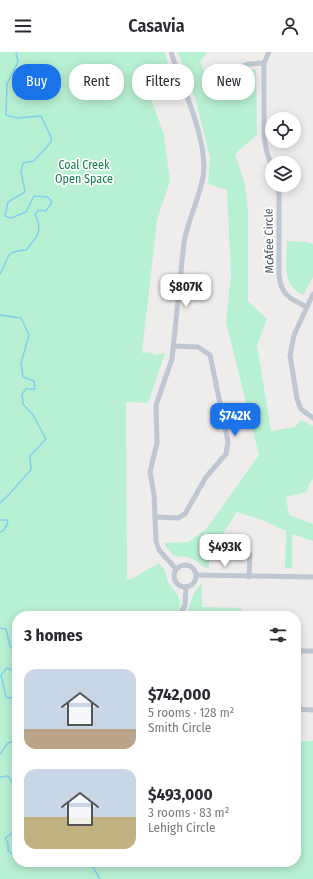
<!DOCTYPE html>
<meta charset="utf-8">
<style>
:root{--surface:#fff;--page:#f2f2f3;--text:#2b2b33;--muted:#7c7c81;--accent:#1a73e8}
body{margin:0;font-family:"Fira Sans Condensed",sans-serif;background:var(--page);color:var(--text);height:100vh;display:flex;flex-direction:column;font-size:15px;white-space:nowrap}
*{box-sizing:border-box;margin:0}
p{font-size:13px;color:var(--muted)}
.icon{flex:none;width:22px;height:22px;fill:none;stroke:currentColor;stroke-width:2;stroke-linecap:round;stroke-linejoin:round}
.map{position:relative;flex:1;overflow:hidden}
.side{position:absolute;left:12px;top:559px;width:289px;height:256px;display:flex;flex-direction:column;background:var(--surface);border-radius:16px;box-shadow:0 2px 10px #0003}
.side>*{flex:none}
.banner{position:absolute;left:12px;top:12px;width:289px;height:36px;display:flex;gap:8px}
.fabs{position:absolute;left:265px;top:60px;display:grid;gap:8px}
.fabs a{display:grid;place-items:center;width:36px;height:36px;border-radius:50%;background:var(--surface);box-shadow:0 2px 10px #0003;font-size:20px}
.price{position:absolute;translate:-50% -34px;padding:0 9px;border-radius:8px;background:#fff;color:#222;font-size:13px;line-height:26px;filter:drop-shadow(0 1px 2px #0008)}
.price::after{content:'';position:absolute;left:50%;top:24px;width:12px;height:9px;margin-left:-6px;background:inherit;clip-path:polygon(0 0,100% 0,50% 100%)}
.price.on{background:var(--accent);color:#fff}
ul{padding:0;list-style:none}
li{display:flex;align-items:center;gap:12px;height:100px;padding:0 12px}
li span{display:grid;place-items:center;flex:none;width:112px;height:80px;border-radius:12px;color:#555}
li>.icon{margin-inline-start:auto}
span .icon{width:48px;height:48px;fill:#fffc;stroke-width:1}
li b{font-size:17px}
h2{display:flex;justify-content:space-between;align-items:center;height:48px;padding:0 12px;font-size:17px}
.chip{padding:0 14px;border-radius:16px;background:var(--surface);box-shadow:0 2px 10px #0003;font-size:14px;line-height:36px}
.chip.on{background:var(--accent);color:#fff}
header{display:flex;justify-content:space-between;align-items:center;height:52px;padding:0 12px;background:var(--surface);font-size:18px;font-weight:600}
.map>svg:first-child{display:block}
.green{fill:#b8f0d3}
.lines{fill:none;stroke-linecap:round;stroke-linejoin:round}
.stream{stroke:#83cfef;stroke-width:1.5}
.minor{stroke:#bfc7d3;stroke-width:5}
.labels{text-anchor:middle;dominant-baseline:central;stroke-width:3.5;stroke-linejoin:round;paint-order:stroke}
.park-label{font-size:12px;fill:#137e52;stroke:#fff}
.street-label{font-size:12px;fill:#444e5b;stroke:#fff}
</style>
<header><svg class="icon" aria-label="menu" viewBox="0 0 24 24"><path d="M4 6h16M4 12h16M4 18h16"/></svg>Casavia<svg class="icon" aria-label="person" viewBox="0 0 24 24"><circle cx="12" cy="8" r="4"/><path d="M4 21q1-7 8-7t8 7"/></svg></header>
<div class="map">
<svg width="313" height="827" viewBox="0 0 313 827">
<rect width="100%" height="100%" fill="#efecec"/>
<g class="green">
<path d="M0 0H165L171 23 146 32 164 83 170 129 157 168 142 301 149 300 156 303 165 301 148 351 126 350 127 527H131L159 511C170 523 164 524 170 533 175 542 177 538 181 552L174 564H17V810H296V690L313 689V827H0Z"/>
<path d="M178 0H207L200 10 210 37C217 34 224 29 231 28 240 25 245 34 252 18H256L257 83 235 102 245 132 248 159V249L267 267 257 293 271 379 295 375 301 368 313 374V427L309 432 307 440 286 445 289 463 313 472V489L292 482V516H285L286 479 265 469 237 460 209 503V516C200 515 200 511 193 507 178 500 177 513 164 491L189 490 207 476 259 403 226 270 231 223 227 138 208 132 210 105 195 45Z"/>
<path d="M287 189 306 190 313 192V225L303 243C281 232 287 211 287 189Z"/>
<path d="M202 531V555L241 556V564H186C193 550 190 543 202 531Z"/>
</g>
<g class="lines">
<g class="stream">
<path d="M0 222C9 208 3 199 26 198 38 184 43 180 35 162L39 158 46 159 52 150 48 145 34 144 26 160 11 166 5 164 8 150 25 140 21 119 23 111 34 109 51 90V85L41 64 17 66 6 63 7 32 18 10 16 0"/>
<path d="M0 263 21 266 29 283 21 311 23 325 34 329 35 337H26L22 342 23 352 33 363 46 387 30 404 31 418C20 429 12 441 0 451"/>
<path d="M0 468H7L8 471 3 479 0 480"/>
<path d="M0 576 6 577 10 594 17 600"/>
<path d="M17 620 7 616 1 623 6 645 11 646 17 640"/>
<path d="M0 702 8 691 17 688"/>
<path d="M0 725 8 724 17 738"/>
<path d="M17 778 5 786 8 791V799L14 803 17 801"/>
<path d="M78 810H80"/>
<path d="M90 810 100 827"/>
</g>
<g class="minor">
<path d="M171 0C182 34 209 90 203 125 199 147 188 168 184 190L172 307 156 353 157 391 150 420 154 443 156 489 159 498 176 517"/>
<path d="M269 0 264 11V82L266 97 272 116"/>
<path d="M237 16 248 12 264 11"/>
<path d="M277 133 279 143V223C281 243 290 247 307 255"/>
<path d="M313 242 294 283 290 303 297 347 301 357 313 366"/>
<path d="M155 465 178 466 185 462 206 425 226 402 228 390 210 303 198 295 174 294"/>
<circle cx="185" cy="524" r="11"/>
<path d="M196 523 313 525"/>
<path d="M249 525 250 503"/>
<path d="M179 564 185 553 186 535"/>
<path d="M296 599H313"/>
<path d="M296 657 313 658"/>
</g>
</g>
<g class="labels">
<g class="park-label">
<text x="84" y="113">Coal Creek<tspan x="84" dy="14">Open Space</tspan></text>
</g>
<g class="street-label">
<text transform="translate(269 189) rotate(-91)">McAfee Circle</text>
</g>
</g>
</svg>
<div class="fabs">
<a><svg class="icon" aria-label="locate" viewBox="0 0 24 24"><circle cx="12" cy="12" r="6"/><path d="M12 2v4M12 18v4M2 12h4M18 12h4"/></svg></a>
<a><svg class="icon" aria-label="layers" viewBox="0 0 24 24"><path d="M12 4l9 5-9 5-9-5zM3 14l9 5 9-5"/></svg></a>
</div>
<b class="price" style="left:186px;top:256px">$807K</b>
<b class="price on" style="left:235px;top:385px">$742K</b>
<b class="price" style="left:225px;top:516px">$493K</b>
<div class="banner">
<a class="chip on">Buy</a>
<a class="chip">Rent</a>
<a class="chip">Filters</a>
<a class="chip">New</a>
</div>
<section class="side">
<h2>3 homes<svg class="icon" aria-label="filters" viewBox="0 0 24 24"><path d="M4 7h16M4 17h16"/><circle cx="9" cy="7" r="2"/><circle cx="15" cy="17" r="2"/></svg></h2>
<ul>
<li><span style="background:linear-gradient(#c9d6e8 75%,#b9a48a 0)"><svg class="icon" aria-label="home" viewBox="0 0 24 24"><path d="M3 11l9-7 9 7M6 9v11h12V9"/></svg></span><div><b>$742,000</b><p>5 rooms · 128 m²</p><p>Smith Circle</p></div></li>
<li><span style="background:linear-gradient(#c9d6e8 60%,#c2b280 0)"><svg class="icon" aria-label="home" viewBox="0 0 24 24"><path d="M3 11l9-7 9 7M6 9v11h12V9"/></svg></span><div><b>$493,000</b><p>3 rooms · 83 m²</p><p>Lehigh Circle</p></div></li>
</ul>
</section>
</div>
